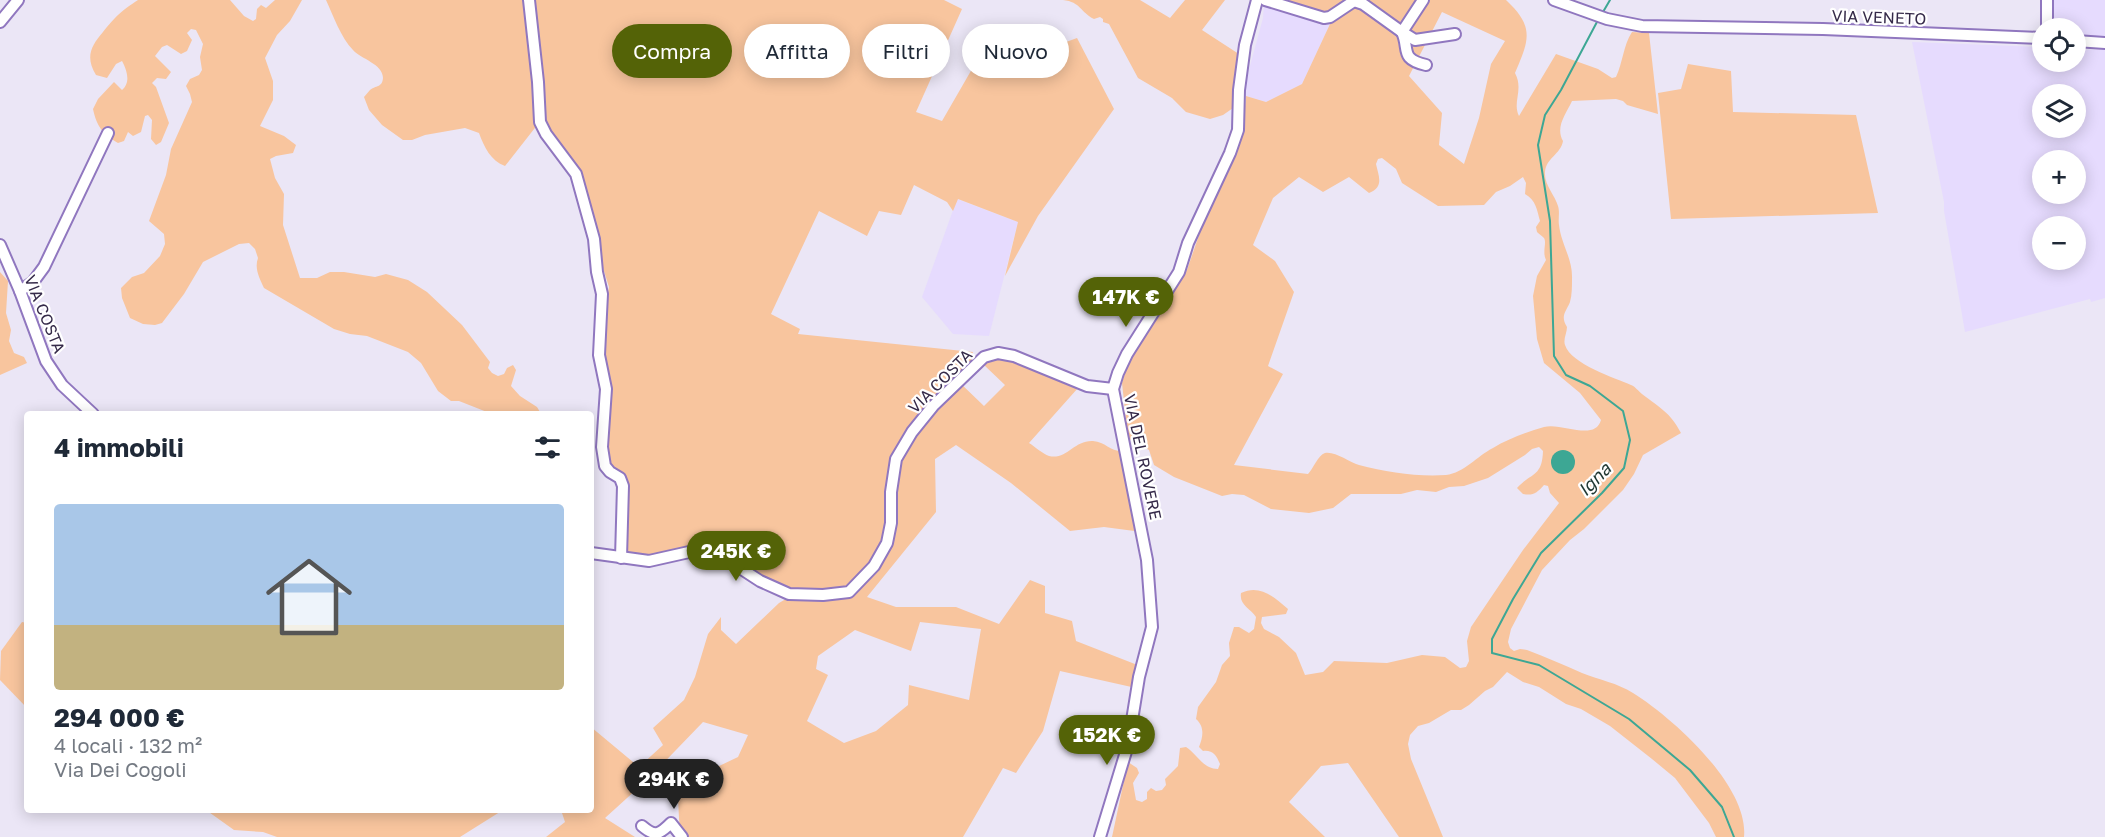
<!DOCTYPE html>
<html lang="it">
<meta charset="utf-8">
<style>
:root{--surface:#fff;--page:#f2f2f3;--text:#1f2937;--muted:#747a83;--accent:#546307}
body{margin:0;font-family:"Golos Text",sans-serif;background:var(--page);color:var(--text);height:100vh;display:flex;flex-direction:column;font-size:22px;white-space:nowrap}
*{box-sizing:border-box;margin:0}
p{font-size:20px;color:var(--muted)}
.icon{flex:none;width:33px;height:33px;fill:none;stroke:currentColor;stroke-width:2;stroke-linecap:round;stroke-linejoin:round}
.map{position:relative;flex:1;overflow:hidden}
.side{position:absolute;left:24px;top:411px;width:570px;height:402px;display:flex;flex-direction:column;background:var(--surface);border-radius:6px;box-shadow:0 3px 15px #0003}
.side>*{flex:none}
.hud{position:absolute;left:612px;top:24px;width:570px;height:54px;display:flex;gap:12px}
.tools{position:absolute;left:2032px;top:18px;display:grid;gap:12px}
.tools a{display:grid;place-items:center;width:54px;height:54px;border-radius:50%;background:var(--surface);box-shadow:0 3px 15px #0003;font-size:30px}
.price{position:absolute;translate:-50% -51px;padding:0 14px;border-radius:21px;background:var(--accent);color:#fff;font-size:20px;line-height:39px;filter:drop-shadow(0 2px 3px #0008)}
.price::after{content:'';position:absolute;left:50%;top:36px;width:18px;height:14px;margin-left:-9px;background:inherit;clip-path:polygon(0 0,100% 0,50% 100%)}
.price.current{background:#222;color:#fff}
ul{padding:0;list-style:none}
li{display:grid;align-content:center;gap:12px;height:318px;padding:0 30px}
li span{display:grid;place-items:center;height:186px;border-radius:6px;color:#555}
li>.icon{margin-inline-start:auto}
span .icon{width:108px;height:108px;fill:#fffc;stroke-width:1}
li b{font-size:26px}
h2{display:flex;justify-content:space-between;align-items:center;height:72px;padding:0 30px;font-size:26px}
.chip{padding:0 21px;border-radius:27px;background:var(--surface);box-shadow:0 3px 15px #0003;font-size:21px;line-height:54px}
.chip.current{background:var(--accent);color:#fff}
.map>svg:first-child{display:block}
.built{fill:#e6dbfe;fill-rule:evenodd}
.green{fill:#f8c59e;fill-rule:evenodd}
.water{fill:#3da794}
.lines{fill:none;stroke-linecap:round;stroke-linejoin:round}
.stream{stroke:#3da794;stroke-width:2}
.minor-casing{stroke:#9077bf;stroke-width:14}
.minor{stroke:#fff;stroke-width:10}
.labels{text-anchor:middle;dominant-baseline:central;stroke-width:4.5;stroke-linejoin:round;paint-order:stroke}
.street-label{font-size:16px;fill:#352a49;stroke:#fff}
.water-label{font-size:18px;font-style:italic;fill:#1f3732;stroke:#fff}
</style>
<div class="map">
<svg width="2105" height="837" viewBox="0 0 2105 837">
<rect width="100%" height="100%" fill="#ebe6f6"/>
<g class="built">
<path d="M2051 0H2105V44L2076 42V28H2052Z"/>
<path d="M1264 3 1330 24 1302 84 1266 102 1246 96 1247 77 1263 18Z"/>
<path d="M1912 42 2043 47V62H2076V49L2105 50V298L2091 302 2090 299 1965 332 1944 211V202ZM2043 94H2076V128H2043ZM2076 160V194H2043V160ZM2043 226H2076V260H2043Z"/>
<path d="M957 199 1018 222 989 336 953 334 922 297Z"/>
</g>
<g class="green">
<path d="M138 0H230L244 16 253 21 256 19 257 9 261 5 266 8 275 0H302L290 21 277 35 265 58 273 81V100L260 126 284 136 296 145 293 153 276 156 270 159 275 178 284 194 283 225 300 278H317L330 272H344L375 277 386 274 408 280 427 292 462 325 490 362 488 368 492 373 498 376 504 374 507 368 513 365 516 370 511 386 520 396 537 407 540 412 539 414H492L459 401H451L438 391 421 363 408 352 367 336 350 334 334 329 264 288C260 279 254 269 258 258L255 249 249 243 239 244 203 262 184 294 162 323 155 325 143 324 130 318 122 298 121 288 132 277 144 273 160 256 165 244 164 234 149 221 166 175 171 149 192 102 190 94 186 86 190 79 199 75 202 70 200 57 203 44 196 30 191 29 187 33 192 40 187 51 181 54 167 45 162 47 155 56 171 72 166 79 157 78 152 83 156 87 169 123 161 142 156 145 151 139 152 120 148 115 145 116 141 132 133 136 128 132 124 141 118 143C102 133 97 127 93 109L98 99 114 82 122 90C131 83 127 70 122 61L116 64 107 78 96 75C85 57 91 46 103 32 115 17 121 11 138 0Z"/>
<path d="M326 0H944L962 9 916 112 942 121 998 24 1047 49 1077 38 1114 109 1038 216 1005 276 1018 222 958 199 953 211 947 202 914 185 901 215 879 211 867 236 819 211 771 314 800 329 798 334 973 352 971 358 976 362 958 381 984 406 1005 385 984 365 993 359 1002 357 1078 388 1029 443C1034 446 1043 454 1049 456 1067 460 1074 440 1093 441 1106 442 1110 452 1124 451L1142 532 1104 527 1070 531 1011 483 956 445 935 459 936 512 867 597 896 607H956L999 624 1030 580 1045 586V613L1072 621 1076 641 1140 666 1136 688 1060 671 1043 731 1016 773 1003 768 963 837H680L678 799 694 778 738 757 748 735 703 722 648 779 605 818 635 837H546L565 822 561 810H591V727L639 767 663 745 653 728 684 700 695 677 708 634 721 617V630L736 644 779 603 791 596 715 549 649 564 647 567 617 554 628 480 609 466 606 449 608 430 596 355 609 287 597 249 588 194 538 124 505 166C491 161 484 147 479 133L465 128 425 135 412 140H403L382 125 369 110 364 97C366 95 368 92 370 90 376 85 382 88 383 78 383 64 361 59 353 50 341 38 333 15 326 0ZM920 622 981 629 969 700 909 685 908 705 876 731 844 743 807 721 828 675 816 669 818 656 855 630 911 651Z"/>
<path d="M1063 0H1140L1170 18 1185 0H1225L1202 30 1245 58 1236 106 1223 115 1210 119 1186 112 1172 98 1138 78 1109 24 1103 22V19L1100 17 1094 19C1080 12 1081 2 1063 0Z"/>
<path d="M1290 0H1506C1535 27 1529 40 1515 73 1524 90 1512 102 1519 116L1556 54 1598 69 1612 78 1616 77C1623 62 1623 46 1632 32L1649 33 1658 114 1627 105 1623 101 1616 99 1572 101C1566 114 1555 127 1563 141 1561 154 1546 158 1545 172 1544 185 1555 195 1558 206 1560 212 1558 219 1559 225 1561 244 1573 259 1572 279 1572 286 1572 295 1570 302 1566 312 1560 316 1567 327 1567 333 1563 339 1565 345 1571 364 1615 378 1631 385 1636 387 1638 391 1642 394 1660 408 1670 412 1681 433L1643 455 1634 474 1623 490 1584 529 1570 540 1542 570 1511 629 1508 642 1510 648 1514 651 1520 649 1527 650C1546 657 1564 665 1582 673 1600 680 1617 683 1633 693 1673 718 1749 786 1744 837H1716L1709 823 1675 778 1652 759 1610 726 1581 709 1566 704 1539 687 1523 682 1507 672 1493 687 1485 691 1469 705 1461 710H1451L1429 723 1418 726 1410 735 1408 744 1411 759 1443 837H1399L1348 763 1321 766 1289 802 1325 837H1112L1128 762 1137 768 1139 773 1133 783 1136 800 1142 802 1147 799V792L1151 788 1156 791 1162 790 1166 785 1165 779 1178 766 1180 748 1186 747C1197 754 1203 769 1218 769L1220 764C1216 755 1213 750 1203 751L1199 747C1203 737 1205 727 1196 719L1198 707 1216 682 1222 665 1230 656 1229 643 1234 627H1239L1249 633 1254 629 1256 617C1250 608 1239 605 1241 593 1260 584 1274 597 1288 609L1286 614 1262 617 1261 623 1264 629 1279 637 1296 653 1305 675 1323 672 1334 661 1387 663 1422 655 1445 657 1460 668 1466 667 1469 661 1467 641 1471 627 1523 550 1559 503 1550 493 1548 486 1544 485C1537 493 1533 496 1523 494L1517 488C1532 472 1542 477 1543 451L1539 447 1532 449 1525 455 1488 478 1464 486 1449 487 1436 492 1417 490 1401 494H1351L1333 508 1309 513 1271 509 1244 495 1232 494 1222 496 1174 477 1154 465 1149 450 1128 438 1122 383 1128 362 1187 270 1210 203 1233 159 1242 137 1246 96 1266 102 1302 84 1330 24 1287 10ZM1442 12 1505 41 1491 64 1479 118 1464 164 1439 145 1442 113 1409 76ZM1382 158 1396 169 1402 183 1438 206 1484 205 1496 192 1510 186 1523 177 1526 183 1525 194C1536 200 1537 210 1540 221L1536 227 1537 232C1539 234 1542 236 1544 238 1547 243 1542 252 1546 260L1537 276 1533 296 1537 339 1544 363 1580 393 1601 420C1595 442 1561 422 1544 427 1527 432 1508 439 1493 448 1477 456 1464 473 1446 475 1417 477 1387 472 1359 465 1349 462 1335 451 1325 453 1318 455 1313 469 1308 474L1234 465 1283 374 1268 366 1294 292 1275 261 1253 245 1273 198 1299 177 1323 192 1349 177 1369 193C1384 187 1379 177 1376 164L1378 159Z"/>
<path d="M1688 64 1731 71 1733 112 1856 115 1878 213 1671 219 1658 93 1681 89Z"/>
<path d="M0 272 8 281 6 313 11 330 9 341 14 353 24 357 27 363 0 375Z"/>
<path d="M22 622 27 623V708L0 680 1 651Z"/>
<path d="M206 810H503L460 837H277L263 832 234 830Z"/>
</g>
<circle class="water" cx="1563" cy="462" r="12"/>
<g class="lines">
<g class="stream">
<path d="M1603 12 1610 0"/>
<path d="M1598 20 1561 90 1545 115 1538 145 1550 221 1554 356 1566 375 1590 386 1623 411 1630 440 1624 468 1602 493 1541 553 1513 599 1492 639V653L1539 665 1629 719 1690 770 1722 807 1734 837"/>
</g>
<g class="minor-casing">
<g id="minor">
<path d="M529 0 538 82 540 122 546 134 576 174 594 239 597 272 602 294 599 355 606 389 602 447 605 466 610 472 620 478 623 486 621 558"/>
<path d="M1265 0 1324 18 1330 17 1354 1 1363 4 1402 32 1423 0"/>
<path d="M1554 0 1607 19 1642 26 1823 29 2043 38"/>
<path d="M2047 0V28"/>
<path d="M0 22 18 0"/>
<path d="M1402 32 1415 40 1455 34"/>
<path d="M1402 32C1410 49 1399 59 1426 65"/>
<path d="M2076 41 2105 43"/>
<path d="M0 245 20 291 46 361 62 385 93 414"/>
<path d="M20 291 33 282 44 267 108 133"/>
<path d="M591 553 649 561 698 550 711 549 760 581 789 594 823 595 849 592 874 566 887 543 891 523V492L896 459 912 432 933 406 984 357 998 353 1014 356 1087 386 1113 389"/>
<path d="M642 826C655 837 659 835 671 823L682 837"/>
<path d="M1100 837 1128 745 1139 677 1152 627 1147 560 1113 389 1118 373 1127 354 1179 272 1188 243 1230 153 1238 130 1239 90 1245 45 1257 0"/>
</g>
</g>
<use href="#minor" class="minor"/>
</g>
<g class="labels">
<g class="street-label">
<text transform="translate(1879 17) rotate(2)">VIA VENETO</text>
<text transform="translate(45 314) rotate(68)">VIA COSTA</text>
<text transform="translate(940 381) rotate(-45)">VIA COSTA</text>
<text transform="translate(1143 457) rotate(78)">VIA DEL ROVERE</text>
</g>
<g class="water-label">
<text transform="translate(1594 479) rotate(-46)">Igna</text>
</g>
</g>
</svg>
<div class="tools">
<a><svg class="icon" aria-label="locate" viewBox="0 0 24 24"><circle cx="12" cy="12" r="6"/><path d="M12 2v4M12 18v4M2 12h4M18 12h4"/></svg></a>
<a><svg class="icon" aria-label="layers" viewBox="0 0 24 24"><path d="M12 4l9 5-9 5-9-5zM3 14l9 5 9-5"/></svg></a>
<a>+</a>
<a>−</a>
</div>
<b class="price" style="left:1126px;top:328px">147K €</b>
<b class="price" style="left:736px;top:582px">245K €</b>
<b class="price" style="left:1107px;top:766px">152K €</b>
<b class="price current" style="left:674px;top:810px">294K €</b>
<div class="hud">
<a class="chip current">Compra</a>
<a class="chip">Affitta</a>
<a class="chip">Filtri</a>
<a class="chip">Nuovo</a>
</div>
<section class="side">
<h2>4 immobili<svg class="icon" aria-label="filters" viewBox="0 0 24 24"><path d="M4 7h16M4 17h16"/><circle cx="9" cy="7" r="2"/><circle cx="15" cy="17" r="2"/></svg></h2>
<ul>
<li><span style="background:linear-gradient(#a9c7e8 65%,#c2b280 0)"><svg class="icon" aria-label="home" viewBox="0 0 24 24"><path d="M3 11l9-7 9 7M6 9v11h12V9"/></svg></span><div><b>294 000 €</b><p>4 locali · 132 m²</p><p>Via Dei Cogoli</p></div></li>
</ul>
</section>
</div>
